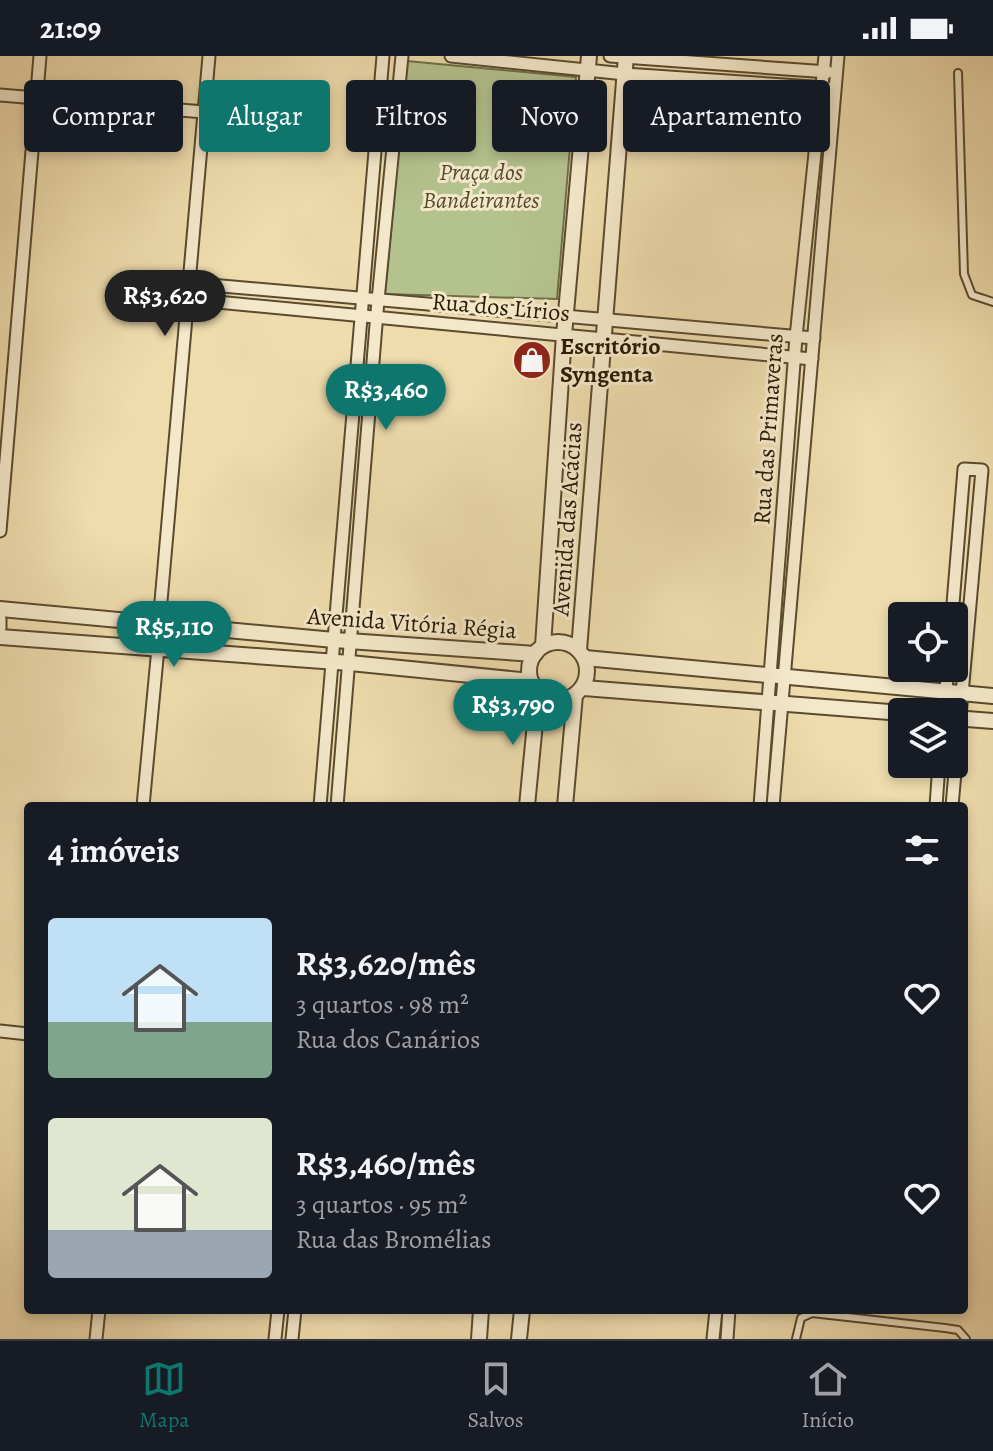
<!DOCTYPE html>
<html lang="pt">
<meta charset="utf-8">
<style>
:root{--surface:#171b24;--page:#242831;--text:#f1f3f6;--muted:#9ea1a6;--line:#363941;--accent:#0f766e}
body{margin:0;font-family:Alegreya,serif;background:var(--page);color:var(--text);height:100vh;display:flex;flex-direction:column;font-size:30px;white-space:nowrap}
*{box-sizing:border-box;margin:0}
p{font-size:26px;color:var(--muted)}
.icon{flex:none;width:44px;height:44px;fill:none;stroke:currentColor;stroke-width:2;stroke-linecap:round;stroke-linejoin:round}
.map{position:relative;flex:1;overflow:hidden}
.details{position:absolute;left:24px;top:746px;width:944px;height:512px;display:flex;flex-direction:column;background:var(--surface);border-radius:8px;box-shadow:0 4px 12px #0003}
.details>*{flex:none}
.banner{position:absolute;left:24px;top:24px;width:946px;height:72px;display:flex;gap:16px}
.buttons{position:absolute;left:888px;top:546px;display:grid;gap:16px}
.buttons a{display:grid;place-items:center;width:80px;height:80px;border-radius:8px;background:var(--surface);box-shadow:0 4px 12px #0003;font-size:40px}
.price{position:absolute;translate:-50% -68px;padding:0 18px;border-radius:28px;background:var(--accent);color:#fff;font-size:26px;line-height:52px;filter:drop-shadow(0 2px 4px #0008)}
.price::after{content:'';position:absolute;left:50%;top:48px;width:24px;height:18px;margin-left:-12px;background:inherit;clip-path:polygon(0 0,100% 0,50% 100%)}
.price.current{background:#222;color:#fff}
ul{padding:0;list-style:none}
li{display:flex;align-items:center;gap:24px;height:200px;padding:0 24px}
li span{display:grid;place-items:center;flex:none;width:224px;height:160px;border-radius:8px;color:#555}
li>.icon{margin-inline-start:auto}
span .icon{width:96px;height:96px;fill:#fffc;stroke-width:1}
li b{font-size:34px}
h2{display:flex;justify-content:space-between;align-items:center;height:96px;padding:0 24px;font-size:34px}
.pill{padding:0 28px;border-radius:8px;background:var(--surface);box-shadow:0 4px 12px #0003;font-size:28px;line-height:72px}
.pill.current{background:var(--accent);color:#fff}
.status{display:flex;justify-content:space-between;align-items:center;height:56px;padding:0 40px;background:var(--surface);direction:ltr}
.status svg{height:22px;fill:currentColor}
.tab-bar{display:flex;justify-content:space-around;align-items:center;height:112px;border-top:2px solid var(--line);background:var(--surface);font-size:22px;color:var(--muted)}
.tab-bar a{display:grid;justify-items:center;gap:4px}
.tab-bar .current{color:var(--accent)}
.map>svg:first-child{display:block}
.green{fill:#b4c28e;stroke:#6f6e48;stroke-width:2}
.lines{fill:none;stroke-linecap:round;stroke-linejoin:round}
.service-casing{stroke:#5b4a2e;stroke-width:10}
.minor-casing{stroke:#5b4a2e;stroke-width:15}
.tertiary-casing{stroke:#5b4a2e;stroke-width:18}
.service{stroke:#f4e8ca;stroke-width:6}
.minor{stroke:#f4e8ca;stroke-width:11}
.tertiary{stroke:#f4e8ca;stroke-width:14}
.labels{text-anchor:middle;dominant-baseline:central;stroke-width:6;stroke-linejoin:round;paint-order:stroke}
.park-label{font-size:24px;font-style:italic;fill:#534c2d;stroke:#f4e8ca}
.street-label{font-size:24px;fill:#2a1903;stroke:#f4e8ca}
.poi-label{font-size:24px;font-weight:bold;fill:#2a1903;stroke:#f4e8ca;text-anchor:start}
</style>
<div class="status"><b>21:09</b><svg viewBox="0 0 49 12"><path d="M0 12V9h3v3zM5 12V6h3v6zM10 12V3h3v9zM15 12V0h3v12zM26 1h20v11H26zM47 4h2v5h-2z"/></svg></div>
<div class="map">
<svg width="993" height="1283" viewBox="0 0 993 1283">
<rect width="100%" height="100%" fill="#eedcad"/>
<filter id="stains"><feTurbulence type="fractalNoise" baseFrequency=".0025" numOctaves="4"/><feColorMatrix values="0 0 0 0 .2 0 0 0 0 .09 0 0 0 0 .02 0 0 0 .5 -.17"/></filter>
<radialGradient id="worn" r=".72"><stop offset=".6" stop-color="#630" stop-opacity="0"/><stop offset="1" stop-color="#630" stop-opacity=".3"/></radialGradient>
<path class="green" d="M407 5 576 21 557 243 385 238Z"/>
<g class="lines">
<g class="service-casing">
<g id="service">
<path d="M958 17 964 218 972 239 993 246"/>
<path d="M796 1283 801 1262 812 1257 945 1272 958 1274 966 1283"/>
</g>
</g>
<g class="minor-casing">
<g id="minor">
<path d="M451 0 625 18 827 32"/>
<path d="M610 0 828 16"/>
<path d="M0 39 204 56"/>
<path d="M188 227 814 282"/>
<path d="M186 243 812 303"/>
<path d="M0 475 40 0"/>
<path d="M952 560 964 413 982 414 952 750"/>
<path d="M0 563V572"/>
<path d="M159 568 209 0"/>
<path d="M158 592 169 583 166 572 160 568"/>
<path d="M158 592 150 582 153 572 159 568"/>
<path d="M944 656 948 612"/>
<path d="M143 750 158 592"/>
<path d="M320 750 383 0"/>
<path d="M337 750 378 244 402 0"/>
<path d="M760 750 796 281 825 0"/>
<path d="M773 750 838 0"/>
<path d="M936 750 939 708"/>
<path d="M0 975 28 978"/>
<path d="M96 1283 99 1254"/>
<path d="M275 1283 278 1254"/>
<path d="M292 1283 295 1254"/>
<path d="M713 1283 716 1254"/>
<path d="M727 1283 729 1254"/>
</g>
</g>
<g class="tertiary-casing">
<g id="tertiary">
<path d="M0 553 334 584 535 598"/>
<path d="M0 581 350 607 531 625"/>
<circle cx="558" cy="615" r="29"/>
<path d="M543 590 564 279 589 0"/>
<path d="M579 594 626 0"/>
<path d="M585 602 993 640"/>
<path d="M584 632 902 657"/>
<path d="M954 662 993 665"/>
<path d="M527 750 538 636"/>
<path d="M565 750 575 639"/>
<path d="M479 1283 481 1254"/>
<path d="M519 1283 522 1254"/>
</g>
</g>
<use href="#service" class="service"/>
<use href="#minor" class="minor"/>
<use href="#tertiary" class="tertiary"/>
</g>
<defs>
<g id="shop-disc" transform="scale(2)"><circle r="9.5" fill="#8f2418" stroke="#f4e8ca"/><path d="M-5-2.5h2.3a2.7 3.5 0 0 1 5.4 0H5L5.5 6h-11ZM-1.5-2.5h3a1.5 2.3 0 0 0-3 0Z" fill="#fff"/></g>
</defs>
<g fill-rule="evenodd">
<use href="#shop-disc" x="532" y="304"/>
</g>
<g class="labels">
<g class="park-label">
<text x="481" y="116">Praça dos<tspan x="481" dy="28">Bandeirantes</tspan></text>
</g>
<g class="street-label">
<text transform="translate(501 251) rotate(5)">Rua dos Lírios</text>
<text transform="translate(768 373) rotate(-86)">Rua das Primaveras</text>
<text transform="translate(567 463) rotate(-86)">Avenida das Acácias</text>
<text transform="translate(412 567) rotate(4)">Avenida Vitória Régia</text>
</g>
<g class="poi-label">
<text x="560" y="290">Escritório<tspan x="560" dy="28">Syngenta</tspan></text>
</g>
</g>
<rect width="100%" height="100%" filter="url(#stains)"/>
<rect width="100%" height="100%" fill="url(#worn)"/>
</svg>
<div class="buttons">
<a><svg class="icon" aria-label="locate" viewBox="0 0 24 24"><circle cx="12" cy="12" r="6"/><path d="M12 2v4M12 18v4M2 12h4M18 12h4"/></svg></a>
<a><svg class="icon" aria-label="layers" viewBox="0 0 24 24"><path d="M12 4l9 5-9 5-9-5zM3 14l9 5 9-5"/></svg></a>
</div>
<b class="price current" style="left:165px;top:282px">R$3,620</b>
<b class="price" style="left:386px;top:376px">R$3,460</b>
<b class="price" style="left:174px;top:613px">R$5,110</b>
<b class="price" style="left:513px;top:691px">R$3,790</b>
<div class="banner">
<a class="pill">Comprar</a>
<a class="pill current">Alugar</a>
<a class="pill">Filtros</a>
<a class="pill">Novo</a>
<a class="pill">Apartamento</a>
</div>
<section class="details">
<h2>4 imóveis<svg class="icon" aria-label="filters" viewBox="0 0 24 24"><path d="M4 7h16M4 17h16"/><circle cx="9" cy="7" r="2"/><circle cx="15" cy="17" r="2"/></svg></h2>
<ul>
<li><span style="background:linear-gradient(#bfe0f5 65%,#7fa58c 0)"><svg class="icon" aria-label="home" viewBox="0 0 24 24"><path d="M3 11l9-7 9 7M6 9v11h12V9"/></svg></span><div><b>R$3,620/mês</b><p>3 quartos · 98 m²</p><p>Rua dos Canários</p></div><svg class="icon" aria-label="heart" viewBox="0 0 24 24"><path d="M12 20l-8-8c-3-5 5-10 8-4 3-6 11-1 8 4z"/></svg></li>
<li><span style="background:linear-gradient(#dfe7d0 70%,#9aa5b1 0)"><svg class="icon" aria-label="home" viewBox="0 0 24 24"><path d="M3 11l9-7 9 7M6 9v11h12V9"/></svg></span><div><b>R$3,460/mês</b><p>3 quartos · 95 m²</p><p>Rua das Bromélias</p></div><svg class="icon" aria-label="heart" viewBox="0 0 24 24"><path d="M12 20l-8-8c-3-5 5-10 8-4 3-6 11-1 8 4z"/></svg></li>
</ul>
</section>
</div>
<nav class="tab-bar">
<a class="current"><svg class="icon" aria-label="map" viewBox="0 0 24 24"><path d="M3 6l6-2 6 2 6-2v14l-6 2-6-2-6 2zM9 4v14M15 6v14"/></svg>Mapa</a>
<a><svg class="icon" aria-label="saved" viewBox="0 0 24 24"><path d="M7 4h10v16l-5-4-5 4z"/></svg>Salvos</a>
<a><svg class="icon" aria-label="home" viewBox="0 0 24 24"><path d="M3 11l9-7 9 7M6 9v11h12V9"/></svg>Início</a>
</nav>
